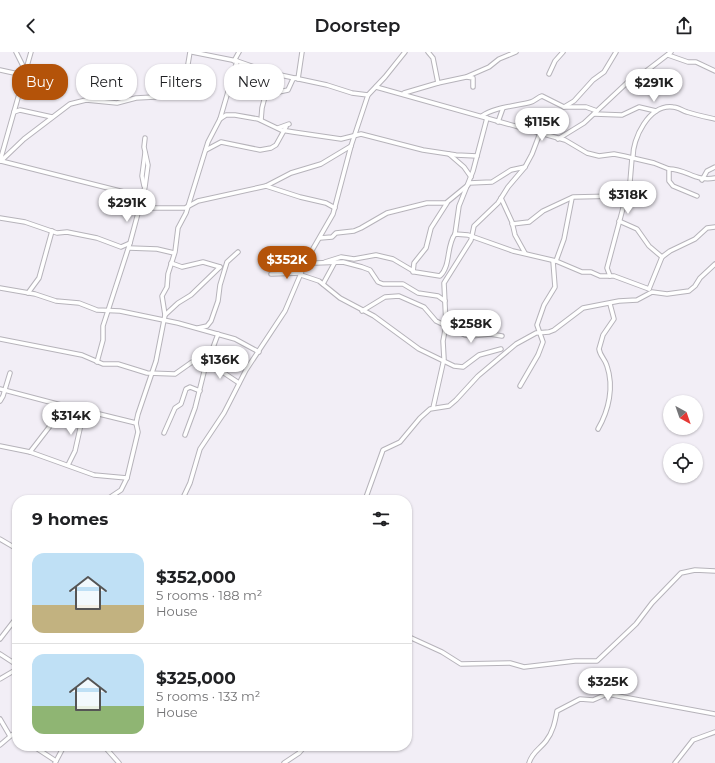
<!DOCTYPE html>
<meta charset="utf-8">
<style>
:root{--surface:#fff;--page:#f2f2f2;--text:#202124;--muted:#757577;--line:#e0e0e0;--accent:#b45309}
body{margin:0;font-family:Montserrat,sans-serif;background:var(--page);color:var(--text);height:100vh;display:flex;flex-direction:column;font-size:15px;white-space:nowrap}
*{box-sizing:border-box;margin:0}
p{font-size:13px;color:var(--muted)}
.icon{flex:none;width:22px;height:22px;fill:none;stroke:currentColor;stroke-width:2;stroke-linecap:round;stroke-linejoin:round}
.map{position:relative;flex:1;overflow:hidden}
.side{position:absolute;left:12px;top:443px;width:400px;height:256px;display:flex;flex-direction:column;background:var(--surface);border-radius:16px;box-shadow:0 1px 3px #0004}
.side>*{flex:none}
.top-card{position:absolute;left:12px;top:12px;width:400px;height:36px;display:flex;gap:8px}
.needle{width:26px;rotate:140deg}
.fabs{position:absolute;left:663px;top:343px;display:grid;gap:8px}
.fabs a{display:grid;place-items:center;width:40px;height:40px;border-radius:50%;background:var(--surface);box-shadow:0 1px 3px #0004;font-size:20px}
.price{position:absolute;translate:-50% -34px;padding:0 9px;border-radius:14px;background:#fff;color:#222;font-size:13px;line-height:26px;filter:drop-shadow(0 1px 2px #0008)}
.price::after{content:'';position:absolute;left:50%;top:24px;width:12px;height:9px;margin-left:-6px;background:inherit;clip-path:polygon(0 0,100% 0,50% 100%)}
.price.on{background:var(--accent);color:#fff}
ul{padding:0;list-style:none}
li{display:flex;align-items:center;gap:12px;height:100px;padding:0 20px}
li+li{border-top:1px solid var(--line)}
li span{display:grid;place-items:center;flex:none;width:112px;height:80px;border-radius:12px;color:#555}
li>.icon{margin-inline-start:auto}
span .icon{width:48px;height:48px;fill:#fffc;stroke-width:1}
li b{font-size:17px}
h2{display:flex;justify-content:space-between;align-items:center;height:48px;padding:0 20px;font-size:17px}
.tag{padding:0 14px;border-radius:16px;background:var(--surface);box-shadow:0 1px 3px #0004;font-size:14px;line-height:36px}
.tag.on{background:var(--accent);color:#fff}
header{display:flex;justify-content:space-between;align-items:center;height:52px;padding:0 20px;background:var(--surface);font-size:18px;font-weight:600}
.map>svg:first-child{display:block}
.lines{fill:none;stroke-linecap:round;stroke-linejoin:round}
.minor-casing{stroke:#b6b3ba;stroke-width:5.5}
.minor{stroke:#fff;stroke-width:3.5}
</style>
<header><svg class="icon" aria-label="back" viewBox="0 0 24 24"><path d="M15 5l-7 7 7 7"/></svg>Doorstep<svg class="icon" aria-label="share" viewBox="0 0 24 24"><path d="M12 15V3M7 8l5-5 5 5M5 13v7h14v-7"/></svg></header>
<div class="map">
<svg width="715" height="711" viewBox="0 0 715 711">
<rect width="100%" height="100%" fill="#f2eef6"/>
<g class="lines">
<g class="minor-casing">
<g id="minor">
<path d="M16 0 25 18"/>
<path d="M192 0 237 9 271 21 327 33 352 41 368 43"/>
<path d="M428 0 433 6 438 31"/>
<path d="M668 3 688 10H696L715 19"/>
<path d="M234 9 239 0"/>
<path d="M0 18 23 23"/>
<path d="M549 22 555 9 563 0"/>
<path d="M467 25 473 26V35"/>
<path d="M298 27 302 0"/>
<path d="M376 35 565 88 587 101 599 104 614 102 624 104 654 111 669 117V129L673 134 697 144"/>
<path d="M404 41 438 31 466 25 489 15 499 7 516 0"/>
<path d="M265 46 274 41 288 38 293 27 296 26"/>
<path d="M564 55 574 49 593 28 604 20 616 0"/>
<path d="M14 60 20 58 52 65"/>
<path d="M594 62 622 63 639 55 656 59"/>
<path d="M482 64C494 55 517 54 531 50 535 49 538 45 542 44L564 55H586L597 59"/>
<path d="M220 67 226 63H235L258 67 281 78 293 80 341 87 361 82 423 98 456 103 477 104"/>
<path d="M261 68 262 56 271 21"/>
<path d="M498 70 503 56"/>
<path d="M278 76 289 72"/>
<path d="M558 87 584 71 631 27 645 20 671 0"/>
<path d="M206 98 221 90 260 98 271 96 276 93 286 75"/>
<path d="M449 102 464 115 471 125"/>
<path d="M633 106C632 87 649 52 673 55 678 55 683 59 687 60 696 63 706 65 715 67"/>
<path d="M0 109 31 0"/>
<path d="M1 109 24 87 70 52 86 48 117 51 136 46 155 45 167 37 187 18 190 0"/>
<path d="M1 109 132 142 143 141"/>
<path d="M669 117C687 117 695 130 715 126"/>
<path d="M702 128 707 119 715 115"/>
<path d="M469 131 492 130 511 118 525 115"/>
<path d="M144 134 142 124 145 101"/>
<path d="M266 134 300 145 326 151 335 156"/>
<path d="M501 146 512 170 515 183 525 201"/>
<path d="M139 159 149 156H185L198 149 266 134 291 121 321 112 351 94"/>
<path d="M0 166 25 170 57 181 67 180 97 186 121 195 130 191"/>
<path d="M619 169 637 177 649 194 662 205"/>
<path d="M512 172 529 170 543 159 573 145 619 144 627 138"/>
<path d="M455 182 459 154 473 119 487 66"/>
<path d="M320 186 332 185 336 181 354 179 361 176 387 161 427 151H446L468 133"/>
<path d="M129 196 157 197 174 201"/>
<path d="M307 207 316 211 343 210 362 215 370 218 378 230 383 232H403L418 241 438 244 445 249"/>
<path d="M556 209 564 187 572 146"/>
<path d="M325 210 341 205 354 207 376 203 393 207 415 220 440 224C451 214 446 194 455 182L468 183 513 199 556 209 582 220H591L600 224H614L649 237"/>
<path d="M171 211 182 215 203 210 220 215"/>
<path d="M413 220 414 211 426 196 431 176 447 151"/>
<path d="M271 222 301 221"/>
<path d="M301 223 319 229 340 246 374 264 419 297 454 314 463 315 479 303 501 297"/>
<path d="M610 224 607 216 630 130 632 106"/>
<path d="M323 232 335 210"/>
<path d="M0 236 35 242 56 249 79 251 97 258 120 259 178 271 235 287 259 300"/>
<path d="M649 237 662 205 670 199 695 187 707 176 715 175"/>
<path d="M28 241 39 226 52 179"/>
<path d="M362 259 385 245 399 244 424 255 436 269 465 283 471 284 490 282 502 284"/>
<path d="M165 263 178 251 191 243 220 215"/>
<path d="M198 276 207 274 211 269 218 249 220 233 227 210 238 200"/>
<path d="M0 287 82 303 103 312H118L147 321 175 322 192 310 206 315"/>
<path d="M97 310 103 288V274L130 191 145 135 148 113 144 95 145 86"/>
<path d="M206 314 224 321 239 331"/>
<path d="M520 334 538 303 543 290 537 273 544 253 555 235 553 209"/>
<path d="M0 337 84 359 75 399 68 413"/>
<path d="M0 349 3 344 10 321"/>
<path d="M433 356 444 307 443 289 446 273 444 231 471 188 474 174 498 151 508 135 525 115 532 102 540 81"/>
<path d="M598 377C609 358 614 335 607 314 605 307 600 304 599 297L603 283 614 267 610 252"/>
<path d="M164 381 175 356 181 352 186 337 190 335 200 339"/>
<path d="M185 383 195 356 204 320 218 282"/>
<path d="M0 394 30 400 94 423 127 426"/>
<path d="M30 400 57 365 61 362 71 363 87 359 136 371"/>
<path d="M106 448 121 438 127 426 138 380 136 371 138 362 156 309 165 263 162 244 167 235 168 222 175 200 178 176 186 161 208 90 220 67 237 9"/>
<path d="M182 448 190 431 200 397 224 361 246 318 285 259 307 207 333 162 351 94 368 43 385 25 405 0"/>
<path d="M365 448 383 398 400 390 420 366 430 357 449 354 456 348 478 324 516 292 536 281 549 280 554 278 583 256 619 249 637 248 652 240 667 242 689 239 695 234 700 226 715 212"/>
<path d="M0 487 17 497"/>
<path d="M407 584 442 600 461 612 510 611 524 615 575 609H597L636 572 652 551 681 521 695 518 715 519"/>
<path d="M0 587 17 565"/>
<path d="M0 602 17 613"/>
<path d="M0 627 17 617"/>
<path d="M0 667 10 684"/>
<path d="M0 693 13 682 17 683"/>
<path d="M33 694 56 709"/>
<path d="M104 694 119 711"/>
<path d="M55 711 64 694"/>
<path d="M284 711 299 701 305 694"/>
<path d="M529 711C532 700 540 697 546 689 553 680 555 670 557 659L580 647 593 648 607 642 715 662"/>
<path d="M675 711 693 688 715 680"/>
</g>
</g>
<use href="#minor" class="minor"/>
</g>
</svg>
<div class="fabs">
<a><svg class="needle" viewBox="-14 -14 28 28"><path d="M0-13l5 13h-10z" fill="#e53935"/><path d="M0 13l5-13h-10z" fill="#757577"/></svg></a>
<a><svg class="icon" aria-label="locate" viewBox="0 0 24 24"><circle cx="12" cy="12" r="6"/><path d="M12 2v4M12 18v4M2 12h4M18 12h4"/></svg></a>
</div>
<b class="price" style="left:654px;top:51px">$291K</b>
<b class="price" style="left:542px;top:90px">$115K</b>
<b class="price" style="left:628px;top:163px">$318K</b>
<b class="price" style="left:127px;top:171px">$291K</b>
<b class="price on" style="left:287px;top:228px">$352K</b>
<b class="price" style="left:471px;top:292px">$258K</b>
<b class="price" style="left:220px;top:328px">$136K</b>
<b class="price" style="left:71px;top:384px">$314K</b>
<b class="price" style="left:608px;top:650px">$325K</b>
<div class="top-card">
<a class="tag on">Buy</a>
<a class="tag">Rent</a>
<a class="tag">Filters</a>
<a class="tag">New</a>
</div>
<section class="side">
<h2>9 homes<svg class="icon" aria-label="filters" viewBox="0 0 24 24"><path d="M4 7h16M4 17h16"/><circle cx="9" cy="7" r="2"/><circle cx="15" cy="17" r="2"/></svg></h2>
<ul>
<li><span style="background:linear-gradient(#bfe0f5 65%,#c2b280 0)"><svg class="icon" aria-label="home" viewBox="0 0 24 24"><path d="M3 11l9-7 9 7M6 9v11h12V9"/></svg></span><div><b>$352,000</b><p>5 rooms · 188 m²</p><p>House</p></div></li>
<li><span style="background:linear-gradient(#bfe0f5 65%,#8fb573 0)"><svg class="icon" aria-label="home" viewBox="0 0 24 24"><path d="M3 11l9-7 9 7M6 9v11h12V9"/></svg></span><div><b>$325,000</b><p>5 rooms · 133 m²</p><p>House</p></div></li>
</ul>
</section>
</div>
